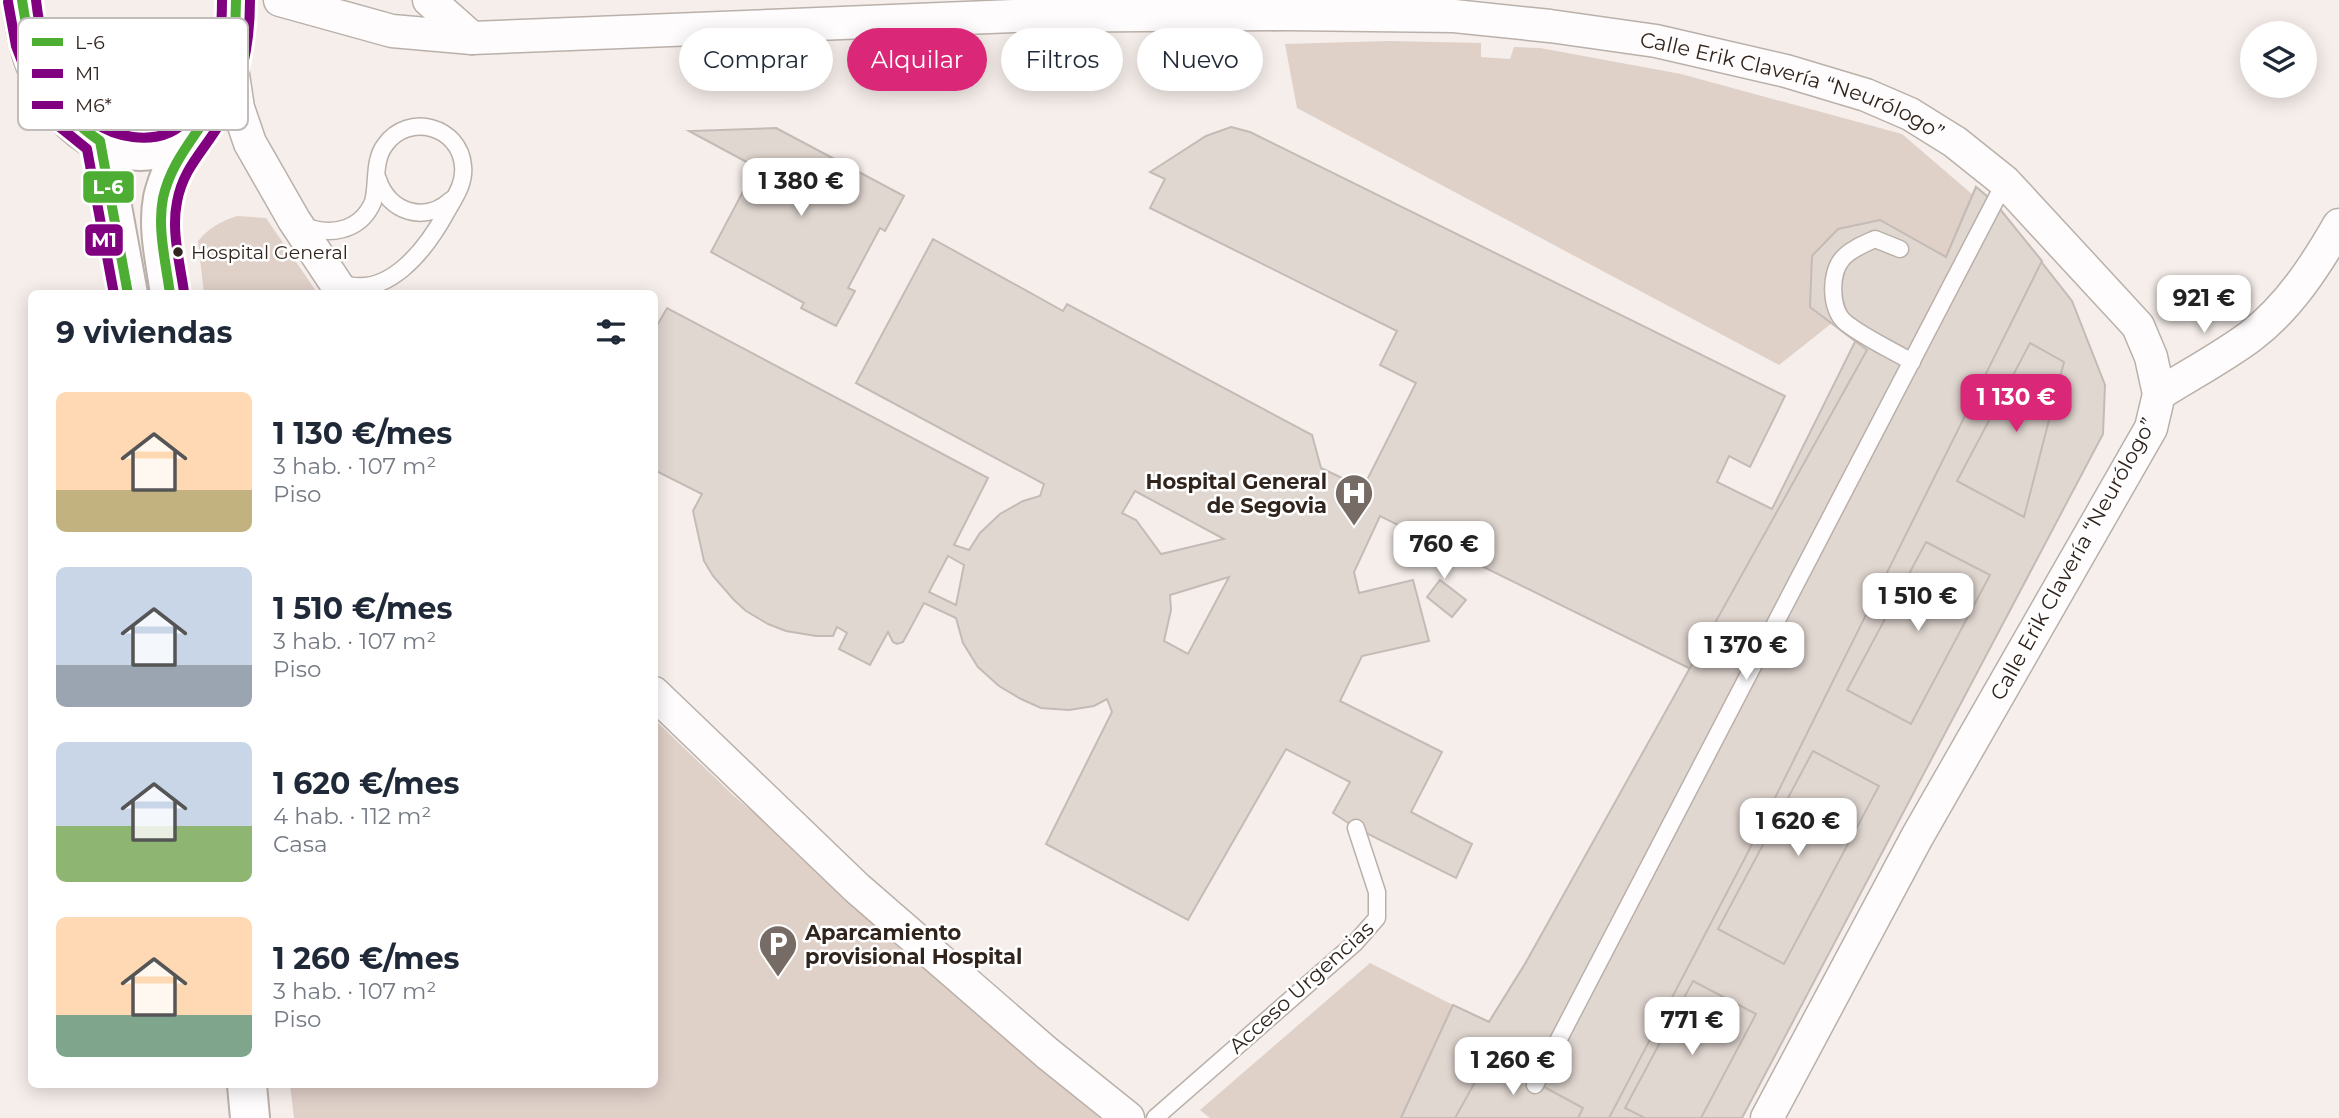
<!DOCTYPE html>
<html lang="es">
<meta charset="utf-8">
<style>
:root{--surface:#fff;--page:#f2f2f3;--text:#1f2937;--muted:#747a83;--accent:#db2777}
body{margin:0;font-family:Montserrat,sans-serif;background:var(--page);color:var(--text);height:100vh;display:flex;flex-direction:column;font-size:26px;white-space:nowrap}
*{box-sizing:border-box;margin:0}
p{font-size:23px;color:var(--muted)}
.icon{flex:none;width:38px;height:38px;fill:none;stroke:currentColor;stroke-width:2;stroke-linecap:round;stroke-linejoin:round}
.map{position:relative;flex:1;overflow:hidden}
.details{position:absolute;left:28px;top:290px;width:630px;height:798px;display:flex;flex-direction:column;background:var(--surface);border-radius:10px;box-shadow:0 4px 18px #0003}
.details>*{flex:none}
.banner{position:absolute;left:679px;top:28px;width:665px;height:63px;display:flex;gap:14px}
.controls{position:absolute;left:2240px;top:21px;display:grid;gap:14px}
.controls a{display:grid;place-items:center;width:77px;height:77px;border-radius:50%;background:var(--surface);box-shadow:0 4px 18px #0003;font-size:35px}
.price{position:absolute;translate:-50% -60px;padding:0 16px;border-radius:14px;background:#fff;color:#222;font-size:23px;line-height:46px;filter:drop-shadow(0 2px 4px #0008)}
.price::after{content:'';position:absolute;left:50%;top:42px;width:21px;height:16px;margin-left:-10px;background:inherit;clip-path:polygon(0 0,100% 0,50% 100%)}
.price.selected{background:var(--accent);color:#fff}
ul{padding:0;list-style:none}
li{display:flex;align-items:center;gap:21px;height:175px;padding:0 28px}
li span{display:grid;place-items:center;flex:none;width:196px;height:140px;border-radius:10px;color:#555}
li>.icon{margin-inline-start:auto}
span .icon{width:84px;height:84px;fill:#fffc;stroke-width:1}
li b{font-size:30px}
h2{display:flex;justify-content:space-between;align-items:center;height:84px;padding:0 28px;font-size:30px}
.chip{padding:0 24px;border-radius:32px;background:var(--surface);box-shadow:0 4px 18px #0003;font-size:24px;line-height:63px}
.chip.selected{background:var(--accent);color:#fff}
.map>svg:first-child{display:block}
.green{fill:#dfd0c8}
.building{fill:#e1d7d1;stroke:#c5bbb6;stroke-width:2;fill-rule:evenodd}
.lines{fill:none;stroke-linecap:round;stroke-linejoin:round}
.lane-casing{stroke:#bab0aa;stroke-width:19}
.street-casing{stroke:#bab0aa;stroke-width:35}
.highway-casing{stroke:#bab0aa;stroke-width:42}
.lane{stroke:#fefcfc;stroke-width:16}
.street{stroke:#fefcfc;stroke-width:32}
.highway{stroke:#fefcfc;stroke-width:38}
.bus-1-casing{stroke:#fff;stroke-width:16}
.bus-2-casing{stroke:#fff;stroke-width:16}
.bus-3-casing{stroke:#fff;stroke-width:16}
.bus-1{stroke:#4eae33;stroke-width:10}
.bus-2{stroke:#800080;stroke-width:10}
.bus-3{stroke:#800080;stroke-width:10}
.bus-dot{fill:#31241d;stroke:#fff;stroke-width:2.5}
.labels{text-anchor:middle;dominant-baseline:central;stroke-width:5;stroke-linejoin:round;paint-order:stroke}
.bus-label{font-size:19px;fill:#31241d;stroke:#fff;text-anchor:start}
.street-label{font-size:21px;fill:#31241d;stroke:#fff}
.poi-label{font-size:21px;font-weight:bold;fill:#31241d;stroke:#fff;text-anchor:end}
.key{fill:#fff;stroke:#c1bdbb;stroke-width:2}
.key-label{font-size:19px;fill:#31241d}
.line-badge{stroke:#fff;stroke-width:2.5}
.badge-label{font-size:19px;text-anchor:middle;font-weight:bold;fill:#fff}
</style>
<div class="map">
<svg width="2339" height="1118" viewBox="0 0 2339 1118">
<rect width="100%" height="100%" fill="#f6eeea"/>
<g class="green">
<path d="M1388 41 1481 43V57L1510 59 1514 47 1540 48 1681 74 1902 134 1973 195 1946 257 1907 237 1838 229 1812 256 1810 307 1832 323 1779 365 1297 108 1285 44Z"/>
<path d="M237 216 266 218 318 294H204L198 241C209 228 221 221 237 216Z"/>
<path d="M655 720 734 796 1108 1118H294L290 1085H654Z"/>
<path d="M1370 963 1453 1005 1401 1118H1210L1200 1110Z"/>
</g>
<g class="building">
<path d="M1231 127 1250 132 1785 396 1750 467 1729 456 1717 482 1772 509 1907 237 1946 257 1976 187 1995 203 2072 301 2105 385 2103 434 1742 1118H1401L1453 1005 1489 1022 1525 964 1693 670 1380 516 1354 572 1359 593 1413 580 1429 641 1362 656 1340 701 1442 752 1411 812 1472 844 1456 878 1356 828 1333 813 1350 782 1286 749 1188 920 1046 844 1112 712 1107 699 1094 706 1069 710 1041 708 1021 699 999 686 978 667 963 643 956 618 924 603 903 642 897 644 893 642 888 632 870 665 839 649 847 633 837 627 833 636H816L786 631 768 624 746 611 734 600 713 576 704 561 693 511 702 494 654 470V331L667 308 988 478 954 545 969 550 980 533 1000 514 1023 501 1040 496 1044 484 856 383 933 239 1063 311 1067 304 1312 435 1321 468 1363 488 1416 383 1380 365 1397 331 1150 208 1165 179 1150 172 1206 136ZM1135 491 1224 539 1161 554 1136 520 1122 513ZM948 556 964 565 956 605 929 592ZM1229 577 1188 654 1164 641 1171 610 1170 595Z"/>
<path d="M776 128 904 196 885 231 880 228 848 288 855 291 836 326 801 308 804 303 711 252 756 167 689 131Z"/>
<path d="M1976 187 1995 203 2042 261 1745 858 1609 1118H1401L1453 1005 1489 1022 1525 964 1867 350 1810 307 1812 256 1838 229 1880 220 1946 257Z"/>
<path d="M2030 343 2064 362 2024 517 1957 481Z"/>
<path d="M1926 542 1990 575 1911 724 1847 690Z"/>
<path d="M1440 580 1466 600 1452 617 1427 597Z"/>
<path d="M1813 751 1879 786 1784 964 1718 929Z"/>
<path d="M1693 981 1756 1014 1701 1118H1645L1625 1108Z"/>
<path d="M1489 1057 1583 1108 1578 1118H1455Z"/>
</g>
<g class="lines">
<g class="lane-casing">
<g id="lane">
<path d="M378 179C388 212 425 224 451 200"/>
<path d="M299 223C327 238 360 232 373 202 378 183 373 161 385 145 408 112 460 126 463 166 465 183 455 197 447 211 427 248 386 304 337 281"/>
<path d="M1900 249 1875 239C1864 244 1851 249 1843 258 1829 273 1830 311 1846 323 1865 338 1890 349 1912 362"/>
<path d="M1535 1085 2005 182"/>
<path d="M1155 1118 1355 943 1377 918V892L1356 828"/>
</g>
</g>
<g class="street-casing">
<g id="street">
<path id="s1" d="M280 0 392 31 472 38 1014 16 1287 14 1454 16 1550 26 1656 41 1786 71 1866 95 1910 114 1955 142 2005 182 2138 326 2151 357 2159 394 2151 428 1917 837 1767 1118"/>
<path d="M429 0 472 38"/>
<path d="M231 61 238 108 250 143 294 220 343 294"/>
<path d="M2159 394C2189 375 2223 357 2251 336 2289 307 2316 265 2339 225"/>
<path d="M654 693 857 888 1047 1053 1128 1118"/>
</g>
</g>
<g class="highway-casing">
<g id="highway">
<path d="M22 0C25 29 30 57 44 83 75 141 131 170 191 137"/>
<path d="M100 141 128 294"/>
<path d="M170 294C166 263 157 229 163 198 168 177 180 152 193 135 198 128 205 122 209 114 229 81 237 38 236 0"/>
<path d="M247 1085 250 1118"/>
</g>
</g>
<use href="#lane" class="lane"/>
<use href="#street" class="street"/>
<use href="#highway" class="highway"/>
<g class="bus-1-casing">
<g id="bus-1">
<path d="M22 0C31 61 47 105 100 141L128 294"/>
<path d="M170 294C166 263 157 229 163 198 170 166 189 144 206 118 229 84 236 41 236 0"/>
</g>
</g>
<g class="bus-2-casing">
<g id="bus-2">
<path d="M8 2 16 46 32 88 56 124 87 149 114 294"/>
<path d="M184 292C180 263 171 231 177 202 183 168 204 151 220 123 242 86 250 43 250 0"/>
</g>
</g>
<g class="bus-3-casing">
<path id="bus-3" d="M36 0C42 55 68 129 133 137 148 139 167 137 179 127 216 100 222 42 222 0"/>
</g>
<use href="#bus-1" class="bus-1"/>
<use href="#bus-2" class="bus-2"/>
<use href="#bus-3" class="bus-3"/>
</g>
<defs>
<g id="hospital-pin" transform="scale(2.0125)"><path d="M0 17L-7.5 6A9.5 9.5 0 1 1 7.5 6Z" fill="#766b65" stroke="#fff"/><path d="M-5-5h3v3.5h4V-5h3V5h-3V1.5h-4V5h-3Z" fill="#fff"/></g>
<g id="parking-pin" transform="scale(2.0125)"><path d="M0 17L-7.5 6A9.5 9.5 0 1 1 7.5 6Z" fill="#766b65" stroke="#fff"/><path d="M-3.5-5.5H1a3.5 3.5 0 0 1 0 7H-1V5.5H-3.5ZM-1-3.4V-.6H.8a1.4 1.4 0 0 0 0-2.8Z" fill="#fff"/></g>
</defs>
<g fill-rule="evenodd">
<use href="#hospital-pin" x="1354" y="493"/>
<use href="#parking-pin" x="778" y="944"/>
</g>
<circle class="bus-dot" cx="178" cy="252" r="6"/>
<g class="labels">
<g class="bus-label">
<text x="191" y="252">Hospital General</text>
</g>
<g class="street-label">
<text stroke="none"><textPath href="#s1" startOffset="1526">Calle Erik Clavería “Neurólogo”</textPath></text>
<text transform="translate(2073 559) rotate(-61)">Calle Erik Clavería “Neurólogo”</text>
<text transform="translate(1301 987) rotate(-42)">Acceso Urgencias</text>
</g>
<g class="poi-label">
<text x="1327" y="481">Hospital General<tspan x="1327" dy="24">de Segovia</tspan></text>
<text x="805" y="932" text-anchor="start">Aparcamiento<tspan x="805" dy="24">provisional Hospital</tspan></text>
</g>
</g>
<rect x="18" y="18" width="230" height="112" rx="10" class="key"/>
<rect x="32" y="38" width="31" height="8" fill="#4eae33"/>
<rect x="32" y="69" width="31" height="9" fill="#800080"/>
<rect x="32" y="101" width="31" height="8" fill="#800080"/>
<g class="key-label">
<text x="75" y="49">L-6</text>
<text x="75" y="80">M1</text>
<text x="75" y="112">M6*</text>
</g>
<g class="line-badge">
<rect x="82" y="170" width="53" height="34" rx="7" fill="#4eae33"/>
<rect x="84" y="223" width="40" height="34" rx="7" fill="#800080"/>
</g>
<g class="badge-label">
<text x="108" y="194">L-6</text>
<text x="104" y="247">M1</text>
</g>
</svg>
<div class="controls">
<a><svg class="icon" aria-label="layers" viewBox="0 0 24 24"><path d="M12 4l9 5-9 5-9-5zM3 14l9 5 9-5"/></svg></a>
</div>
<b class="price" style="left:801px;top:218px">1 380 €</b>
<b class="price" style="left:2204px;top:335px">921 €</b>
<b class="price selected" style="left:2016px;top:434px">1 130 €</b>
<b class="price" style="left:1444px;top:581px">760 €</b>
<b class="price" style="left:1918px;top:633px">1 510 €</b>
<b class="price" style="left:1746px;top:682px">1 370 €</b>
<b class="price" style="left:1798px;top:858px">1 620 €</b>
<b class="price" style="left:1692px;top:1057px">771 €</b>
<b class="price" style="left:1513px;top:1097px">1 260 €</b>
<div class="banner">
<a class="chip">Comprar</a>
<a class="chip selected">Alquilar</a>
<a class="chip">Filtros</a>
<a class="chip">Nuevo</a>
</div>
<section class="details">
<h2>9 viviendas<svg class="icon" aria-label="filters" viewBox="0 0 24 24"><path d="M4 7h16M4 17h16"/><circle cx="9" cy="7" r="2"/><circle cx="15" cy="17" r="2"/></svg></h2>
<ul>
<li><span style="background:linear-gradient(#ffd9b3 70%,#c2b280 0)"><svg class="icon" aria-label="home" viewBox="0 0 24 24"><path d="M3 11l9-7 9 7M6 9v11h12V9"/></svg></span><div><b>1 130 €/mes</b><p>3 hab. · 107 m²</p><p>Piso</p></div></li>
<li><span style="background:linear-gradient(#c9d6e8 70%,#9aa5b1 0)"><svg class="icon" aria-label="home" viewBox="0 0 24 24"><path d="M3 11l9-7 9 7M6 9v11h12V9"/></svg></span><div><b>1 510 €/mes</b><p>3 hab. · 107 m²</p><p>Piso</p></div></li>
<li><span style="background:linear-gradient(#c9d6e8 60%,#8fb573 0)"><svg class="icon" aria-label="home" viewBox="0 0 24 24"><path d="M3 11l9-7 9 7M6 9v11h12V9"/></svg></span><div><b>1 620 €/mes</b><p>4 hab. · 112 m²</p><p>Casa</p></div></li>
<li><span style="background:linear-gradient(#ffd9b3 70%,#7fa58c 0)"><svg class="icon" aria-label="home" viewBox="0 0 24 24"><path d="M3 11l9-7 9 7M6 9v11h12V9"/></svg></span><div><b>1 260 €/mes</b><p>3 hab. · 107 m²</p><p>Piso</p></div></li>
</ul>
</section>
</div>
